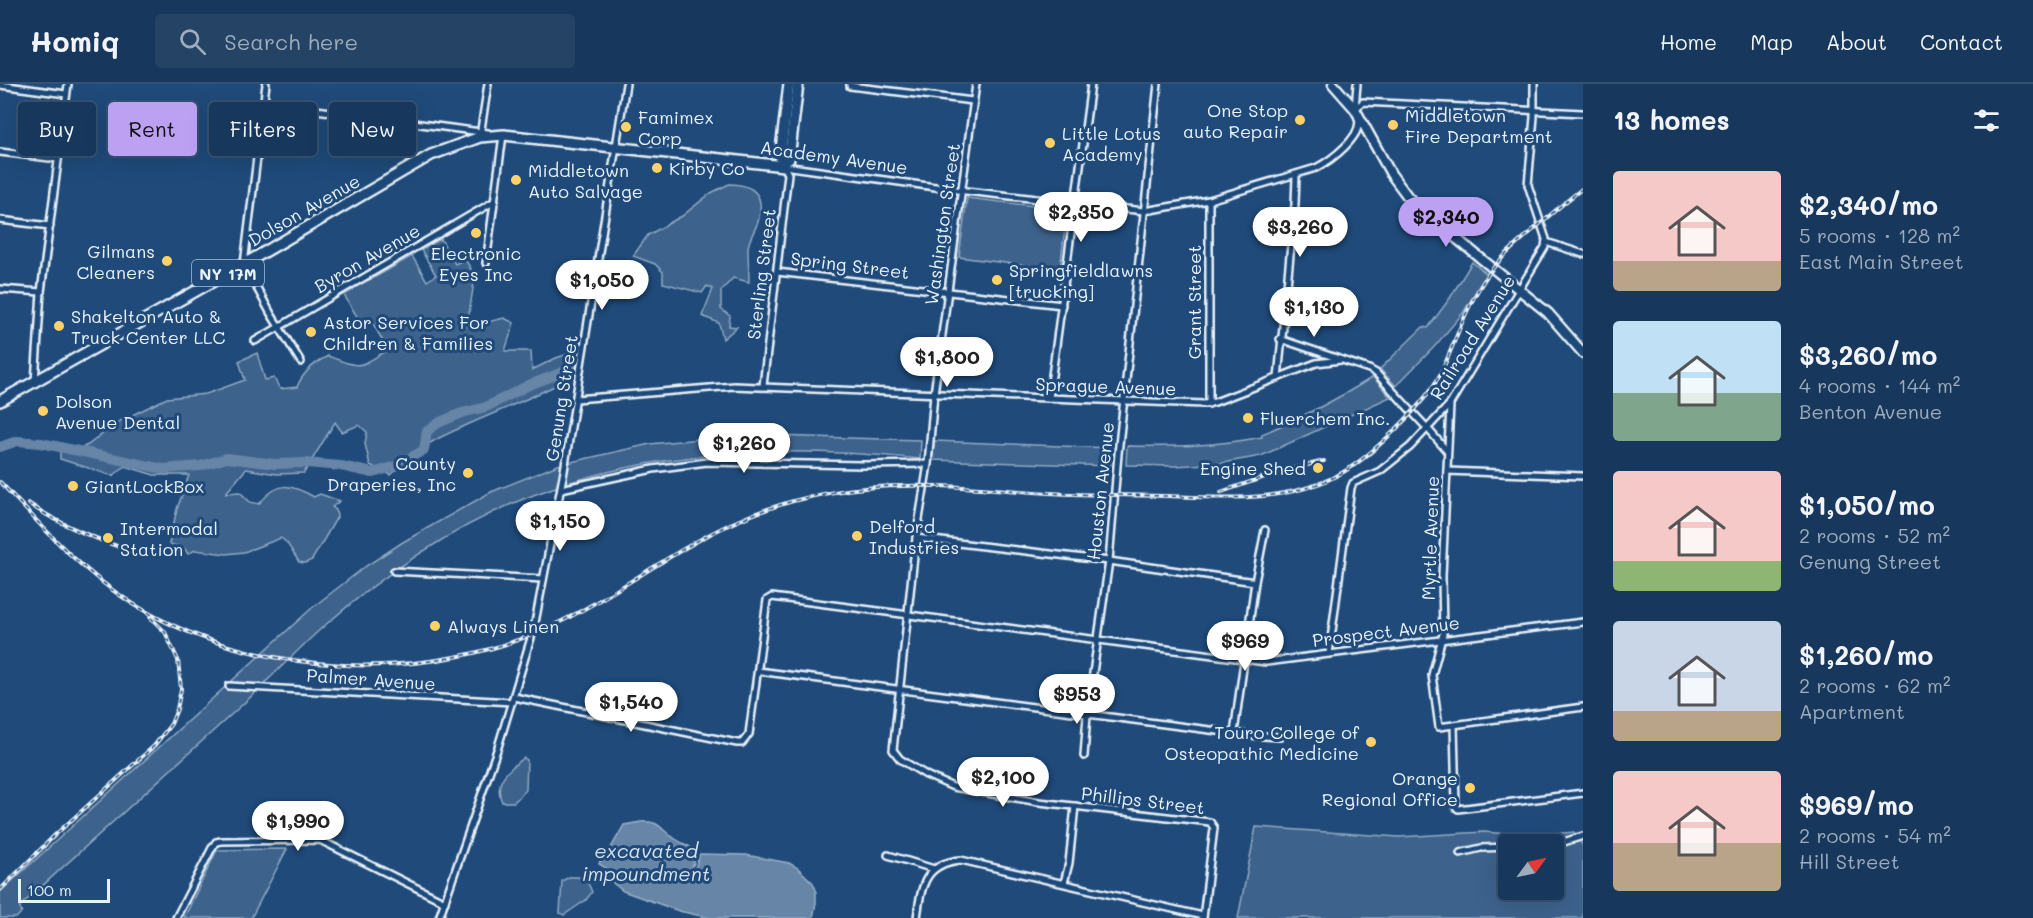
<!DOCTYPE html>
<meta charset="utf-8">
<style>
:root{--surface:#17385c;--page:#244365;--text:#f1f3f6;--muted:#9eacbb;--line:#365272;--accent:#bca0f2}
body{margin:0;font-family:Mali,sans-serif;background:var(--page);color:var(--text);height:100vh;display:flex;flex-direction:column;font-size:22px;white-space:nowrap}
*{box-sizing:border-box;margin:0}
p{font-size:20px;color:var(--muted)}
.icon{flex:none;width:33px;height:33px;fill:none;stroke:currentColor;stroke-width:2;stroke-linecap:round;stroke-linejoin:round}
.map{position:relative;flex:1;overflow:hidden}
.panel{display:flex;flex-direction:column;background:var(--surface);width:450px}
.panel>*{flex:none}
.banner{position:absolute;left:18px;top:18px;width:570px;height:54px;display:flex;gap:12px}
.needle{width:39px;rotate:57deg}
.controls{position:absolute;left:1498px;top:750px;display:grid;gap:12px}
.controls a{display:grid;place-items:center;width:66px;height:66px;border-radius:6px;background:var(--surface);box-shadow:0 6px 24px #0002,0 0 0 2px var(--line);font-size:30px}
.scale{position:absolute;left:18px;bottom:15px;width:92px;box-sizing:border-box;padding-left:6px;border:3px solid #e8f1f8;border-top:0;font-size:16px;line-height:21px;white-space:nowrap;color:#e8f1f8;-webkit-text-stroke:4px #1f4a7a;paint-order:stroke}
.price{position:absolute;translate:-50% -51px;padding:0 14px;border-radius:21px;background:#fff;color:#222;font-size:20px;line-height:39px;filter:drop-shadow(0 2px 3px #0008)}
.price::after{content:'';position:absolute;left:50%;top:36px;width:18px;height:14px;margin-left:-9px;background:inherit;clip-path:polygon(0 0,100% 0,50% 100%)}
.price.active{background:var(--accent);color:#111}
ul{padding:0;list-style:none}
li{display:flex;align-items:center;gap:18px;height:150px;padding:0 30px}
li span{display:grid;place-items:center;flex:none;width:168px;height:120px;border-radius:6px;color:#555}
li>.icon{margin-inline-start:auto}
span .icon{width:72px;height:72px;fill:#fffc;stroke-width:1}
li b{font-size:26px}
h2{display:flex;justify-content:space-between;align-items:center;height:72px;padding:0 30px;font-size:26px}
.tag{padding:0 21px;border-radius:6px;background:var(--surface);box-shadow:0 6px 24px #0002,0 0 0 2px var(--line);font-size:21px;line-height:54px}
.tag.active{background:var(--accent);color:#111}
header{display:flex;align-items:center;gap:36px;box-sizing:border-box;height:84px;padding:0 30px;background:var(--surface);border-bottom:2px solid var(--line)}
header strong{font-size:28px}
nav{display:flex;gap:33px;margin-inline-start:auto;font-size:21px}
.search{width:420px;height:54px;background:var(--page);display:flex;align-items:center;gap:15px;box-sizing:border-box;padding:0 21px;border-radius:6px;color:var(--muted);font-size:22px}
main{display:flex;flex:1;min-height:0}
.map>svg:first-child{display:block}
.green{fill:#3c628c;stroke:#92aac2;stroke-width:1.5;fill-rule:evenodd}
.water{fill:#6685a7;stroke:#9ab0c7;stroke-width:1.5}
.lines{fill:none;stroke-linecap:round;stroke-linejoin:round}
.river{stroke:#6685a7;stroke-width:10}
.street-casing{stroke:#e8f1f8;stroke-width:10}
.secondary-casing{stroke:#e8f1f8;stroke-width:13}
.primary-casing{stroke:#e8f1f8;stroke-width:14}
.street{stroke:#1f4a7a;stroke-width:5}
.secondary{stroke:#1f4a7a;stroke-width:8}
.primary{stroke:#1f4a7a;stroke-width:9}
.rail-casing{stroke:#e8f1f8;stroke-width:4}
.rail{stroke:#1f4a7a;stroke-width:1.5;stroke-dasharray:4.5;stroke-linecap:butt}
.poi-dot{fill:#ffd166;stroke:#1f4a7a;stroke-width:2}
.labels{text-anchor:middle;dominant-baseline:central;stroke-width:6;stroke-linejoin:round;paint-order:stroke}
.shield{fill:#1f4a7a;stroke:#acbfd2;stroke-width:1.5}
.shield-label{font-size:16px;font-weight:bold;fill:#e8f1f8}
.poi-label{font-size:18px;fill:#e8f1f8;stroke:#1f4a7a;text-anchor:start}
.street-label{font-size:18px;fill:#e8f1f8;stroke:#1f4a7a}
.water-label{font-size:20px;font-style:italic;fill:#d4e1ec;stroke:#1f4a7a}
</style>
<header>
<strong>Homiq</strong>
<div class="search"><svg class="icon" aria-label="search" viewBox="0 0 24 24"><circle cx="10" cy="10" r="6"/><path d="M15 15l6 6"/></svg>Search here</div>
<nav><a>Home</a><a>Map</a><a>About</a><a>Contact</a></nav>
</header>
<main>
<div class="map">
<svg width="1583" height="834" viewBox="0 0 1583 834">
<rect width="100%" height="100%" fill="#1f4a7a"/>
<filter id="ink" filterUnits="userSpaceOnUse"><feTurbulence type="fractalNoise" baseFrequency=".0167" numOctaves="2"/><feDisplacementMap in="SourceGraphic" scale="12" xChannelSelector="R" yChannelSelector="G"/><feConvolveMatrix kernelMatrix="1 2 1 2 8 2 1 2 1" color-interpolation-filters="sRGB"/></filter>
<g filter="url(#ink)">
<g class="green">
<path d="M729 100C751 100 765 109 759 134 757 145 748 154 748 165 748 176 749 187 749 198L733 194 721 207V225L730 232 729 242 737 243 723 255 719 239 702 232 713 205 707 202 702 209 663 199V188L655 180 633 172 648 151 682 132 711 109Z"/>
<path d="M967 114 1067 126 1060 186 959 173Z"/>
<path d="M441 155 455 180 465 175 475 192 467 243 504 234 514 239 505 267H531L532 286 556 274 577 267 576 276 557 287 565 288 566 296C525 318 481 333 439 354 421 363 406 378 391 391L370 381 365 360 367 348 359 341 342 348 335 338 304 389 277 390 246 385 226 409 240 408 250 418 259 420C278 397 289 399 314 413L320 410 340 417 332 423 336 426 337 433 312 476 305 479 299 478 287 459 281 454 244 468 226 470 195 466 188 470 184 464 169 460 177 425 189 391H154L125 382 113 392 60 375V367H73L88 361 116 339 167 314 206 310 245 296 239 277 257 269 265 296 274 294 280 305 297 303C303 288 314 279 328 272 362 285 357 284 388 266L373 240 362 234 359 236 344 211 353 206 352 202 372 195 412 172 427 197 436 191 421 166Z"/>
<path d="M1472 178 1487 190 1463 229 1435 262 1396 302 1380 285 1423 243 1428 244 1450 214Z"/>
<path d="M1373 293 1390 313 1261 372 1222 379 1175 382 1126 381 1127 362C1174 363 1216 362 1262 353V350C1303 333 1335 317 1373 293Z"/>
<path d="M738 351 921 356 920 375C804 363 681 363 568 399 477 427 394 481 323 543 295 568 270 595 243 620 168 688 93 755 19 823L22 828 16 834H0V808L313 523 366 482 403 458 491 408 558 381 650 360Z"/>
<path d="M934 357 1112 364 1110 382 932 376Z"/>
<path d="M524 674 527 676 526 706 514 718H502C493 698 508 685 524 674Z"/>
<path d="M1256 743 1399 753 1484 748 1532 752 1574 748 1583 762V834H1238ZM1509 760H1554V806H1509Z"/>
<path d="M287 765 251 834H184L217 766Z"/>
<path d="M569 793H578L587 797 592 808 586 816 564 831 560 829 562 797Z"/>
</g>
<path class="water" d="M641 738C661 736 660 746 674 754 681 759 688 761 695 766L694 779 689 788 690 791 693 790 700 770 746 771 789 779 798 784 813 799 816 806V819L813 834H710L679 827 623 807 613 799 606 784 599 780 600 777 604 776 624 741Z"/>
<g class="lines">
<path class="river" d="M0 363 17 357 41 359 163 385 200 382 227 374 275 380 306 379 341 382 373 389 396 382 424 366 427 347 440 338 462 329 486 323 529 301 574 284"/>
<g class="street-casing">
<g id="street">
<path d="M266 0 244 180 271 230 301 278"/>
<path d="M850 0V2L973 17"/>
<path d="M976 0 934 310 928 380 916 454 893 666 900 675 926 691 953 703 1039 718 1210 738 1214 744 1203 834"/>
<path d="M0 1 66 10"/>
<path d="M264 19 488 49"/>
<path d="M1355 25 1357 0"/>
<path d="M1355 25 1363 18 1583 29"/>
<path d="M480 52 488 0"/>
<path d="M0 68 58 75"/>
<path d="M784 82 957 106 1144 127 1209 116 1316 84C1330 77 1364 52 1358 34"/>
<path d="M0 136 50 142"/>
<path d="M1546 158 1583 170"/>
<path d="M486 179 503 51"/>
<path d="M777 188 1062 221"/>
<path d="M0 205 41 208"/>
<path d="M1280 255 1369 285 1376 289 1428 345 1447 367"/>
<path d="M255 257 495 117"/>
<path d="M1278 294 1295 120 1296 92"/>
<path d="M35 298 41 208 68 0"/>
<path d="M763 302 788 90 784 82"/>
<path d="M1049 314 1091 0"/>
<path d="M576 315 734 302 1204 320 1215 318 1316 279 1341 276"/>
<path d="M1209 320V116"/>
<path d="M1450 321 1442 492 1443 550 1432 591 1439 643 1583 623"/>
<path d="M1447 387 1583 392"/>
<path d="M561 405 653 385 707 378 863 381 928 380"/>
<path d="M916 454 1109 477 1255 498"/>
<path d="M394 487 543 495"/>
<path d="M1329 570 1351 404 1353 399 1380 387 1410 363 1450 320 1545 163 1546 155 1528 101 1534 33V0"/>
<path d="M758 587 1248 651 1280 653"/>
<path d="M229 602 512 618"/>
<path d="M514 613 737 659H742L749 650 767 516 772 513 1266 578 1583 538"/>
<path d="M1454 641 1456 723 1458 725 1583 709"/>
<path d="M1234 649 1255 498 1265 446"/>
<path d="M1084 672 1087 631 1109 477 1118 370 1158 0"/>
<path d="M1554 761 1583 752"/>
<path d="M1460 769 1481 764 1509 763"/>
<path d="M888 771 934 785"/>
<path d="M1064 799 1069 779 1075 722"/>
<path d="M176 834 212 764 216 758 221 757 320 756 445 818"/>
<path d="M439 834 498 663 534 544 564 387 626 0"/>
<path d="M917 834C921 803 924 779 961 776L1203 832"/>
</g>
</g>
<g class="secondary-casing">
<path id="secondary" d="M1333 0 1355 25 1391 90 1408 113 1457 155 1548 229 1583 269"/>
</g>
<g class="primary-casing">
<g id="primary">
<path d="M785 77 780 74 789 0"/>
<path d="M0 317 244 180 431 71 480 53 504 51 784 82 785 77 789 75 798 0"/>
</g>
</g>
<use href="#street" class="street"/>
<use href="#secondary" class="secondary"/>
<use href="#primary" class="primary"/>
<g class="rail-casing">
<g id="rail">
<path d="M0 398C40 440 78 484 127 516 250 596 436 603 566 535 618 508 665 473 716 447 763 423 813 409 865 404 926 398 987 405 1048 409 1088 411 1127 411 1167 412 1224 414 1285 419 1338 391 1369 375 1425 321 1441 289 1455 258 1465 226 1483 198 1496 177 1516 161 1534 145 1550 131 1566 117 1583 104"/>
<path d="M1221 408 1282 387 1324 377"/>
<path d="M28 419C58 440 93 454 128 466"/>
<path d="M0 806 55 751 154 662 171 640 177 625 181 605 178 576 165 548 150 533"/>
</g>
</g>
<use href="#rail" class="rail"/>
</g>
</g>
<g class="poi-dot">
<circle cx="1300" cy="36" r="6"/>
<circle cx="1393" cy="41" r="6"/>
<circle cx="626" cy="43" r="6"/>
<circle cx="1050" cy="59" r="6"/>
<circle cx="657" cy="84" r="6"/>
<circle cx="516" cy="96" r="6"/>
<circle cx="476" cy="149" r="6"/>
<circle cx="167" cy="177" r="6"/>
<circle cx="997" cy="196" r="6"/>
<circle cx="59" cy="242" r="6"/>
<circle cx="311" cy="248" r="6"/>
<circle cx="43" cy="327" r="6"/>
<circle cx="1248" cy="334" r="6"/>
<circle cx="1318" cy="384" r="6"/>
<circle cx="468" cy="389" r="6"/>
<circle cx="73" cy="402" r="6"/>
<circle cx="857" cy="452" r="6"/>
<circle cx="108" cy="454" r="6"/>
<circle cx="435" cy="542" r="6"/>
<circle cx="1371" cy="658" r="6"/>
<circle cx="1470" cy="704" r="6"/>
</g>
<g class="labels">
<rect class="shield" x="192" y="176" width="72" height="26" rx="4.5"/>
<g class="shield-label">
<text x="228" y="189">NY 17M</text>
</g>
<g class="poi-label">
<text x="1288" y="26" text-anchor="end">One Stop<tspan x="1288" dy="21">auto Repair</tspan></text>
<text x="1405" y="31">Middletown<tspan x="1405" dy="21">Fire Department</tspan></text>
<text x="638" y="33">Famimex<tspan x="638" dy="21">Corp</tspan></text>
<text x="1062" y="49">Little Lotus<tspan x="1062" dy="21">Academy</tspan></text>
<text x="669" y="84">Kirby Co</text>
<text x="528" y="86">Middletown<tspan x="528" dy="21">Auto Salvage</tspan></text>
<text x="155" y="167" text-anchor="end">Gilmans<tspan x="155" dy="21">Cleaners</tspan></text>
<text x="476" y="169" text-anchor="middle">Electronic<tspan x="476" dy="21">Eyes Inc</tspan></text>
<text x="1009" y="186">Springfieldlawns<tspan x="1009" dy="21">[trucking]</tspan></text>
<text x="71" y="232">Shakelton Auto &amp;<tspan x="71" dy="21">Truck Center LLC</tspan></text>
<text x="323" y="238">Astor Services For<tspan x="323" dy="21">Children &amp; Families</tspan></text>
<text x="55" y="317">Dolson<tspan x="55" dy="21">Avenue Dental</tspan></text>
<text x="1260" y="334">Fluerchem Inc.</text>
<text x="456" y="379" text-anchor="end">County<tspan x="456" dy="21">Draperies, Inc</tspan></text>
<text x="1306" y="384" text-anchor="end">Engine Shed</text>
<text x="85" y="402">GiantLockBox</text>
<text x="869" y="442">Delford<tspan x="869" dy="21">Industries</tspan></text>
<text x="120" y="444">Intermodal<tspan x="120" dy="21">Station</tspan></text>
<text x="447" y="542">Always Linen</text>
<text x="1359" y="648" text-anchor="end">Touro College of<tspan x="1359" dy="21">Osteopathic Medicine</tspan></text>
<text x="1458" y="694" text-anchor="end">Orange<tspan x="1458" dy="21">Regional Office</tspan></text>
</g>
<g class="street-label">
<text transform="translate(834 73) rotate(8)">Academy Avenue</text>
<text transform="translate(304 126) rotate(-30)">Dolson Avenue</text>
<text transform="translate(942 140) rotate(-82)">Washington Street</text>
<text transform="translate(367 174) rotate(-30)">Byron Avenue</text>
<text transform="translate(850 181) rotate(7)">Spring Street</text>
<text transform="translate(761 190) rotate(-83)">Sterling Street</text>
<text transform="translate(1194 218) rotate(-90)">Grant Street</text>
<text transform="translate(1472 253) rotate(-58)">Railroad Avenue</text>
<text transform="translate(1106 302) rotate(2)">Sprague Avenue</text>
<text transform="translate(561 314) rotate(-81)">Genung Street</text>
<text transform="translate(1100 407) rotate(-84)">Houston Avenue</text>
<text transform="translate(1430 454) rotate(-88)">Myrtle Avenue</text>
<text transform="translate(1386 547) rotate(-7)">Prospect Avenue</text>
<text transform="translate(371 595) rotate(4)">Palmer Avenue</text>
<text transform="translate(1143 716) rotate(7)">Phillips Street</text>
</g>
<g class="water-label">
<text x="646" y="766">excavated<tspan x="646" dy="23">impoundment</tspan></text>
</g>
</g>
</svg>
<div class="controls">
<a><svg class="needle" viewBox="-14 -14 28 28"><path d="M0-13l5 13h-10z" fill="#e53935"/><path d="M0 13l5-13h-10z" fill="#9eacbb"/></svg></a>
</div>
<div class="scale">100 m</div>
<b class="price" style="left:1081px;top:159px">$2,350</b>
<b class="price active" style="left:1446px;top:164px">$2,340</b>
<b class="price" style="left:1300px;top:174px">$3,260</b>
<b class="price" style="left:602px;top:227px">$1,050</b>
<b class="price" style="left:1314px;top:254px">$1,130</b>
<b class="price" style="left:947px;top:304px">$1,800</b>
<b class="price" style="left:744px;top:390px">$1,260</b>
<b class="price" style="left:560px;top:468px">$1,150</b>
<b class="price" style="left:1245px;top:588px">$969</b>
<b class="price" style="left:1077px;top:641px">$953</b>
<b class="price" style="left:631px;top:649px">$1,540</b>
<b class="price" style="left:1003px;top:724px">$2,100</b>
<b class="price" style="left:298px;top:768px">$1,990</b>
<div class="banner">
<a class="tag">Buy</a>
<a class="tag active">Rent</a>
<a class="tag">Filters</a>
<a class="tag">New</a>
</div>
</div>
<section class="panel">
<h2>13 homes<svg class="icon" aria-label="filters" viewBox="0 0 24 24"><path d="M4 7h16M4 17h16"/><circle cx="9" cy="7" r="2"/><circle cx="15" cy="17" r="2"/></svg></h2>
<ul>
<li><span style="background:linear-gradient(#f6c9c9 75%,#b9a48a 0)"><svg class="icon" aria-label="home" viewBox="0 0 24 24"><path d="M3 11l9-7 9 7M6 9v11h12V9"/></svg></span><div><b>$2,340/mo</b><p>5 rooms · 128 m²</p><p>East Main Street</p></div></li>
<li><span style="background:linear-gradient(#bfe0f5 60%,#7fa58c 0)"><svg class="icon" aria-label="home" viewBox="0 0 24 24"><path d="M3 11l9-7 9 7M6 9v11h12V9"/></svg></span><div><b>$3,260/mo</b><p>4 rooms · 144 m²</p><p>Benton Avenue</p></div></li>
<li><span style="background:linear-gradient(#f6c9c9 75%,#8fb573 0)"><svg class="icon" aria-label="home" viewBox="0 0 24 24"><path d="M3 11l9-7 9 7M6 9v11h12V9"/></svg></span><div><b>$1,050/mo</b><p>2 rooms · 52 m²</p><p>Genung Street</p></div></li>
<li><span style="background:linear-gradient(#c9d6e8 75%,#b9a48a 0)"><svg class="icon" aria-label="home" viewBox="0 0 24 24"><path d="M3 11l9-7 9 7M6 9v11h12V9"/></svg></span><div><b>$1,260/mo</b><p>2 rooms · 62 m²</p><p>Apartment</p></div></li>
<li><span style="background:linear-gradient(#f6c9c9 60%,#b9a48a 0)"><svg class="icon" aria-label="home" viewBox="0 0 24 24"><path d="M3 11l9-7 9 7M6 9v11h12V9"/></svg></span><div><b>$969/mo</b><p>2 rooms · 54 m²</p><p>Hill Street</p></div></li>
</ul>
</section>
</main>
